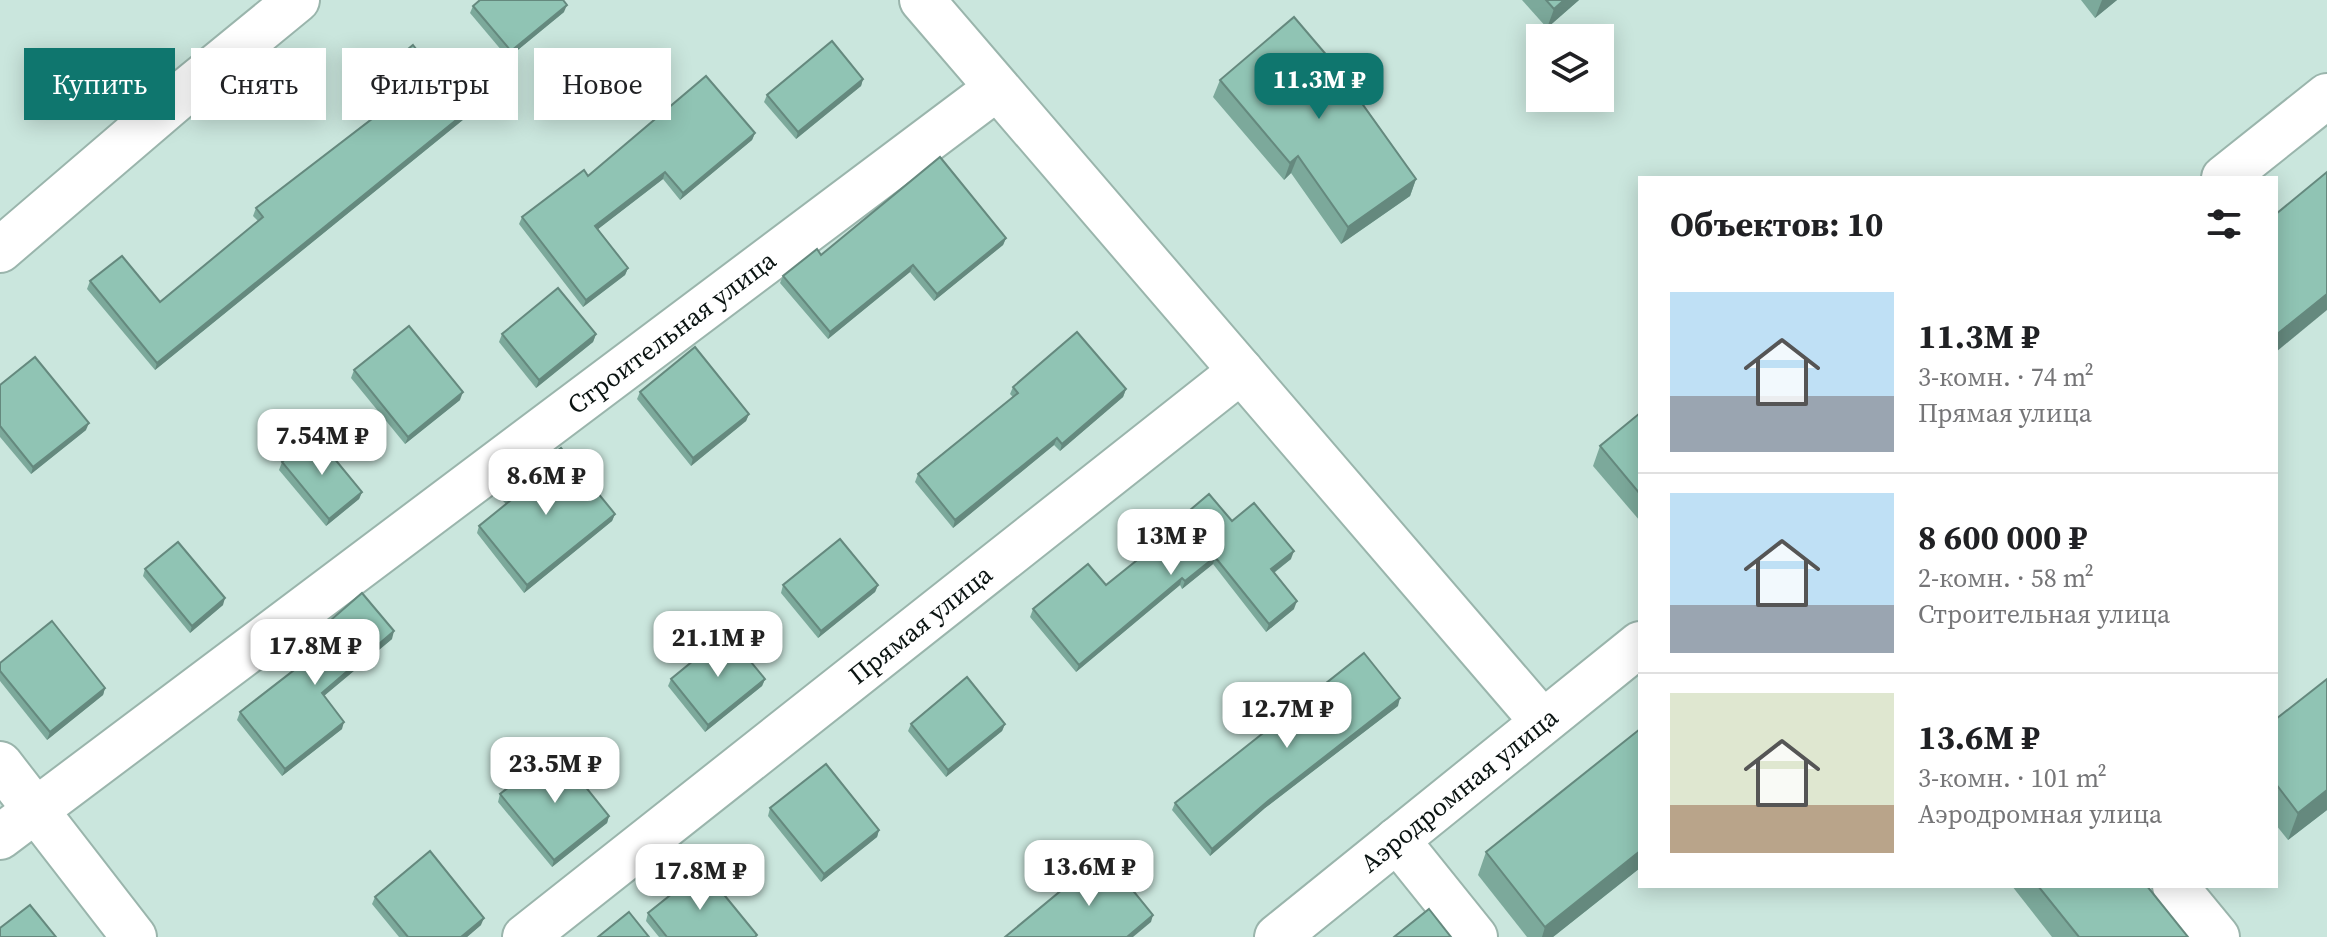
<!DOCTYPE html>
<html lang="ru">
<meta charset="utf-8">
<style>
:root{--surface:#fff;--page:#f2f2f2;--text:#202124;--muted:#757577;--line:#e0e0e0;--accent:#0f766e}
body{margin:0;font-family:"Source Serif 4",serif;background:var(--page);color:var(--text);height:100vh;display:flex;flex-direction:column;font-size:30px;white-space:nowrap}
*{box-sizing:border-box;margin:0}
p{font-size:26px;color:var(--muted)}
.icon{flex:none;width:44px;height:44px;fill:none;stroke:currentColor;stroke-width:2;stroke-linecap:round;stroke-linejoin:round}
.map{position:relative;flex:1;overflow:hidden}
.sheet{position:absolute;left:1638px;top:176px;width:640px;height:712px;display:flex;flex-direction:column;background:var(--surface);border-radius:0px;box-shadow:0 4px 20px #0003}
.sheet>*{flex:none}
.top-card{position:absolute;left:24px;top:48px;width:760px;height:72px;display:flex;gap:16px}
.controls{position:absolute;left:1526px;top:24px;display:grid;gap:16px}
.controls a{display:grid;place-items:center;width:88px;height:88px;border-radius:0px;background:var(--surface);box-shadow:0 4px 20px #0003;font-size:40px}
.price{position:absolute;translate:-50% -68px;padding:0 18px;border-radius:16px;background:#fff;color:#222;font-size:26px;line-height:52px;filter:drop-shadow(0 2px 4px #0008)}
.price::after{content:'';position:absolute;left:50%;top:48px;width:24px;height:18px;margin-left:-12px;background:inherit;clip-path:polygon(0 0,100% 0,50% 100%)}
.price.active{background:var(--accent);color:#fff}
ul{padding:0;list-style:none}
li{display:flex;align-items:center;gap:24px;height:200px;padding:0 32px}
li+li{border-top:2px solid var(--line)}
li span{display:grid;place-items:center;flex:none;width:224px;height:160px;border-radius:0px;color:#555}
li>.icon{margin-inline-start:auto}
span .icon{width:96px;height:96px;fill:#fffc;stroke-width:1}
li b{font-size:34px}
h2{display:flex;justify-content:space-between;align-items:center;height:96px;padding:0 32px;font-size:34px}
.chip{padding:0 28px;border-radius:0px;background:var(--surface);box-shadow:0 4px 20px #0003;font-size:28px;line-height:72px}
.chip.active{background:var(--accent);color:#fff}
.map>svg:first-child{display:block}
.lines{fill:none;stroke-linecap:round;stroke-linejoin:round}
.minor-casing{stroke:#9ab5ac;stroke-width:48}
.minor{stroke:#fff;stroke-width:44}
.wall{fill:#7ca99b}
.shaded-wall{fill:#65897e}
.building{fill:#90c4b4;stroke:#65897e;stroke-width:2}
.labels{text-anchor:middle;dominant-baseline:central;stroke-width:8;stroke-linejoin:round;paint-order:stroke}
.street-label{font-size:26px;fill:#0b1412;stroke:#d7f3ea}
</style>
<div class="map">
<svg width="2327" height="937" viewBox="0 0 2327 937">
<rect width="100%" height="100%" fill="#cae6dd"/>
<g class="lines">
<g class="minor-casing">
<g id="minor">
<path d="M922 0 1542 721"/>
<path d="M2224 178 2327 96"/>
<path d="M0 250 181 95 297 0"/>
<path d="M0 764 134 937"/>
<path id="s1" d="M0 837 997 88"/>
<path d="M1397 840 1475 937"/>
<path d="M2175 886 2217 937"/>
<path id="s2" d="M525 937 1241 371"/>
<path id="s3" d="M1277 937 1640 644"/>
</g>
</g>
<use href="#minor" class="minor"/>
</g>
<g class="wall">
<path d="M1522 0H1579L1547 28Z"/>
<path d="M2081 0H2117L2095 18Z"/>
<path d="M473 6 564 12 508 58 470 13Z"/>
<path d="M863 79 861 86 796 139 764 102 767 95Z"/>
<path d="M1220 80 1364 99 1363 104 1416 179 1410 196 1341 244 1291 173 1284 180 1213 97Z"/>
<path d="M357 91 466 112 464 119 155 370 87 289 90 281 160 302 258 221 253 216 256 208 371 119 354 98Z"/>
<path d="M755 133 752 140 680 200 663 179 598 229 628 268 625 275 583 307 519 224 522 217 588 176Z"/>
<path d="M1006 238 1003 245 934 301 910 272 828 339 780 283 783 276 821 255Z"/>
<path d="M502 334H596L593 342 536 388 499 342Z"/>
<path d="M354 370 460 400 405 444 351 378Z"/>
<path d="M0 385 86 430 31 474 0 437Z"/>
<path d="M1013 387 1126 389 1123 397 1060 451 1054 445 953 528 915 482 918 474 1013 397 1010 394Z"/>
<path d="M640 392 749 414 746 421 691 466 637 399Z"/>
<path d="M1640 413V521L1593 466 1600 446Z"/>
<path d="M282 462 362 492 359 499 326 526 279 470Z"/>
<path d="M505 492 615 514 612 521 524 593 477 533 479 526 506 504 502 500Z"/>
<path d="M1183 516 1232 521 1291 559 1274 573 1294 609 1266 632 1213 564 1182 589 1180 585 1076 672 1030 617 1033 609 1106 585 1181 525 1180 523Z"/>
<path d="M145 569 223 605 190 633 143 576Z"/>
<path d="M783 585H878L875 592 818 638 781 593Z"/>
<path d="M332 619 392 639 324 696 342 729 282 776 237 720 240 712 338 636 329 626Z"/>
<path d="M0 663 105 688 103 695 47 740 0 681Z"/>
<path d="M671 679H765L762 686 705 732 668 686Z"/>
<path d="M1398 706 1265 808 1210 856 1172 810 1175 803Z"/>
<path d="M2276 719 2327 810 2288 840 2276 825Z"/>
<path d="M911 724H1005L1002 731 946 777 908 731Z"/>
<path d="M1640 729V868L1553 937H1527L1478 875 1486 852Z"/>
<path d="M500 794 609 816 607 823 552 867 498 802Z"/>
<path d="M770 808 879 830 877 837 821 882 768 816Z"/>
<path d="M2012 886H2147L2188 937H2052Z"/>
<path d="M375 897 481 925 467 937H399L372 904Z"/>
<path d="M648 913 756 937H659L646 921Z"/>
</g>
<g class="shaded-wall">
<path d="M1564 0H1579L1547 28 1554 9Z"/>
<path d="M2102 0H2117L2095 18Z"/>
<path d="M567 5 564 12 508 58 511 51Z"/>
<path d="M863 79 861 86 796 139 798 132Z"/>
<path d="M466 112 464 119 155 370 157 363Z"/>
<path d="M755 133 752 140 680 200 683 193Z"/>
<path d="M1298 156 1291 173 1284 180 1290 163Z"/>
<path d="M665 172 663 179 593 233 595 226Z"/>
<path d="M1416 179 1410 196 1341 244 1348 227Z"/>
<path d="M1006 238 1003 245 934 301 937 294Z"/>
<path d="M913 265 910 272 828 339 830 332Z"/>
<path d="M628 268 625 275 583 307 586 300Z"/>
<path d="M2327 294V310L2276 352V335Z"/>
<path d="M596 334 593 342 536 388 539 380Z"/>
<path d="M1126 389 1123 397 1060 451 1062 444Z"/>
<path d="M463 392 460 400 405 444 408 437Z"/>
<path d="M749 414 746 421 691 466 693 458Z"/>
<path d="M89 423 86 430 31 474 33 467Z"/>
<path d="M1057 438 1054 445 953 528 955 520Z"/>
<path d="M362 492 359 499 326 526 329 519Z"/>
<path d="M615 514 612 521 524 593 527 585Z"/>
<path d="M1294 551 1291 559 1268 577 1271 569Z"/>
<path d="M1215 557 1213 564 1182 589 1185 581Z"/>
<path d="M1182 578 1180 585 1076 672 1079 665Z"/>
<path d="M878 585 875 592 818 638 821 631Z"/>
<path d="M225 598 223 605 190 633 192 626Z"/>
<path d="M1297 601 1294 609 1266 632 1269 624Z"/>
<path d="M394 631 392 639 319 700 322 693Z"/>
<path d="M765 679 762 686 705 732 708 725Z"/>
<path d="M105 688 103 695 47 740 50 732Z"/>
<path d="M1400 698 1398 706 1265 808 1210 856 1212 849 1268 801Z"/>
<path d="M344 722 342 729 282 776 285 769Z"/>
<path d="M1005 724 1002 731 946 777 948 770Z"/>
<path d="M2327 790V810L2288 840 2298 813Z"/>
<path d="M609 816 607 823 552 867 554 860Z"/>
<path d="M879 830 877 837 821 882 824 874Z"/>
<path d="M1640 851V868L1553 937H1542L1545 927Z"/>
<path d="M1153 915 1151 922 1133 937H1127Z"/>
<path d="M484 918 481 925 467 937H461Z"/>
</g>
<g class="building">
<path d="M480 0H563L567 5 511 51 473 6Z"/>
<path d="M1546 0H1564L1554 9Z"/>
<path d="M1294 17 1364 99 1361 102 1416 179 1348 227 1298 156 1290 163 1220 80Z"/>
<path d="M832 41 863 79 798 132 767 95Z"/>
<path d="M413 45 466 112 157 363 90 281 122 256 160 302 263 217 256 208 377 115 357 91Z"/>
<path d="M706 76 755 133 683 193 665 172 595 226 628 268 586 300 522 217 584 170 588 176Z"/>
<path d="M940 157 1006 238 937 294 913 265 830 332 783 276 817 249 821 255Z"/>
<path d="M2327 172V294L2276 335V214Z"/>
<path d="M558 288 596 334 539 380 502 334Z"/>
<path d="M409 326 463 392 408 437 354 370Z"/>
<path d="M1077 332 1126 389 1062 444 1057 438 955 520 918 474 1018 393 1013 387Z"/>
<path d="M695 347 749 414 693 458 640 392Z"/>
<path d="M35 357 89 423 33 467 0 426V385Z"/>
<path d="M1640 413V494L1600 446Z"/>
<path d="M315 435 362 492 329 519 282 462Z"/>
<path d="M561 448 615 514 527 585 479 526 511 500 505 492Z"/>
<path d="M1209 494 1232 521 1254 503 1294 551 1271 569 1297 601 1269 624 1215 557 1185 581 1182 578 1079 665 1033 609 1088 564 1106 585 1187 520 1183 516Z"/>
<path d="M840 539 878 585 821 631 783 585Z"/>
<path d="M178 542 225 598 192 626 145 569Z"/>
<path d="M362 593 394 631 322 693 344 722 285 769 240 712 343 632 332 619Z"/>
<path d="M52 621 105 688 50 732 0 671V663Z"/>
<path d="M727 633 765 679 708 725 671 679Z"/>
<path d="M1364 653 1400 698 1268 801 1212 849 1175 803Z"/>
<path d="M967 677 1005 724 948 770 911 724Z"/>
<path d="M2327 679V790L2298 813 2276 784V719Z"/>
<path d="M1640 729V851L1545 927 1486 852Z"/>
<path d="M556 750 609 816 554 860 500 794Z"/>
<path d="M826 764 879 830 824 874 770 808Z"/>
<path d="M430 851 484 918 461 937H408L375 897Z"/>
<path d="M1104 855 1153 915 1127 937H1005Z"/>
<path d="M703 869 757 935 755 937H667L648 913Z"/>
<path d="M2038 886H2147L2188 937H2079Z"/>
<path d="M30 905 56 937H0V928Z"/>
<path d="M1429 909 1451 937H1394Z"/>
<path d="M629 912 649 937H598Z"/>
</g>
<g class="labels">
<g class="street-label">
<text stroke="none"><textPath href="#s1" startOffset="840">Строительная улица</textPath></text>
<text stroke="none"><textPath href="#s2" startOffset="504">Прямая улица</textPath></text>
<text stroke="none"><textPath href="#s3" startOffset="234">Аэродромная улица</textPath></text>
</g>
</g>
</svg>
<div class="controls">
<a><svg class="icon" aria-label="layers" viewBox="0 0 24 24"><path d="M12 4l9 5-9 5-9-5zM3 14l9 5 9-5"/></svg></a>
</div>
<b class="price active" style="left:1319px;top:121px">11.3M ₽</b>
<b class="price" style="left:322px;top:477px">7.54M ₽</b>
<b class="price" style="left:546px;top:517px">8.6M ₽</b>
<b class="price" style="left:1171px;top:577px">13M ₽</b>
<b class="price" style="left:718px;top:679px">21.1M ₽</b>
<b class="price" style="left:315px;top:687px">17.8M ₽</b>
<b class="price" style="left:1287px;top:750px">12.7M ₽</b>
<b class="price" style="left:555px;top:805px">23.5M ₽</b>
<b class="price" style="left:1089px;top:908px">13.6M ₽</b>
<b class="price" style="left:700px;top:912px">17.8M ₽</b>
<div class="top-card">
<a class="chip active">Купить</a>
<a class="chip">Снять</a>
<a class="chip">Фильтры</a>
<a class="chip">Новое</a>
</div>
<section class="sheet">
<h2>Объектов: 10<svg class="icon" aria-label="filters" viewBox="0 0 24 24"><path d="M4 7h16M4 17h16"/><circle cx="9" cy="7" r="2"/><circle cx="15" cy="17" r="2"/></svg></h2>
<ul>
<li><span style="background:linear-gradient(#bfe0f5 65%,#9aa5b1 0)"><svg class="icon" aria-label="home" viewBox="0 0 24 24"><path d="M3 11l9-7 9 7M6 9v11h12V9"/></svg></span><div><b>11.3M ₽</b><p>3-комн. · 74 m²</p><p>Прямая улица</p></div></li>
<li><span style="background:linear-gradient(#bfe0f5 70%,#9aa5b1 0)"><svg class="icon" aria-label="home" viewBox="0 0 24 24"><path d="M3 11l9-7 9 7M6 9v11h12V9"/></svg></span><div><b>8 600 000 ₽</b><p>2-комн. · 58 m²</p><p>Строительная улица</p></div></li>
<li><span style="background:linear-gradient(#dfe7d0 70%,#b9a48a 0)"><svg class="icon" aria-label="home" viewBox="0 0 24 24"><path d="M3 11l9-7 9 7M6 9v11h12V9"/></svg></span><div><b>13.6M ₽</b><p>3-комн. · 101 m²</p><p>Аэродромная улица</p></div></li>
</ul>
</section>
</div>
